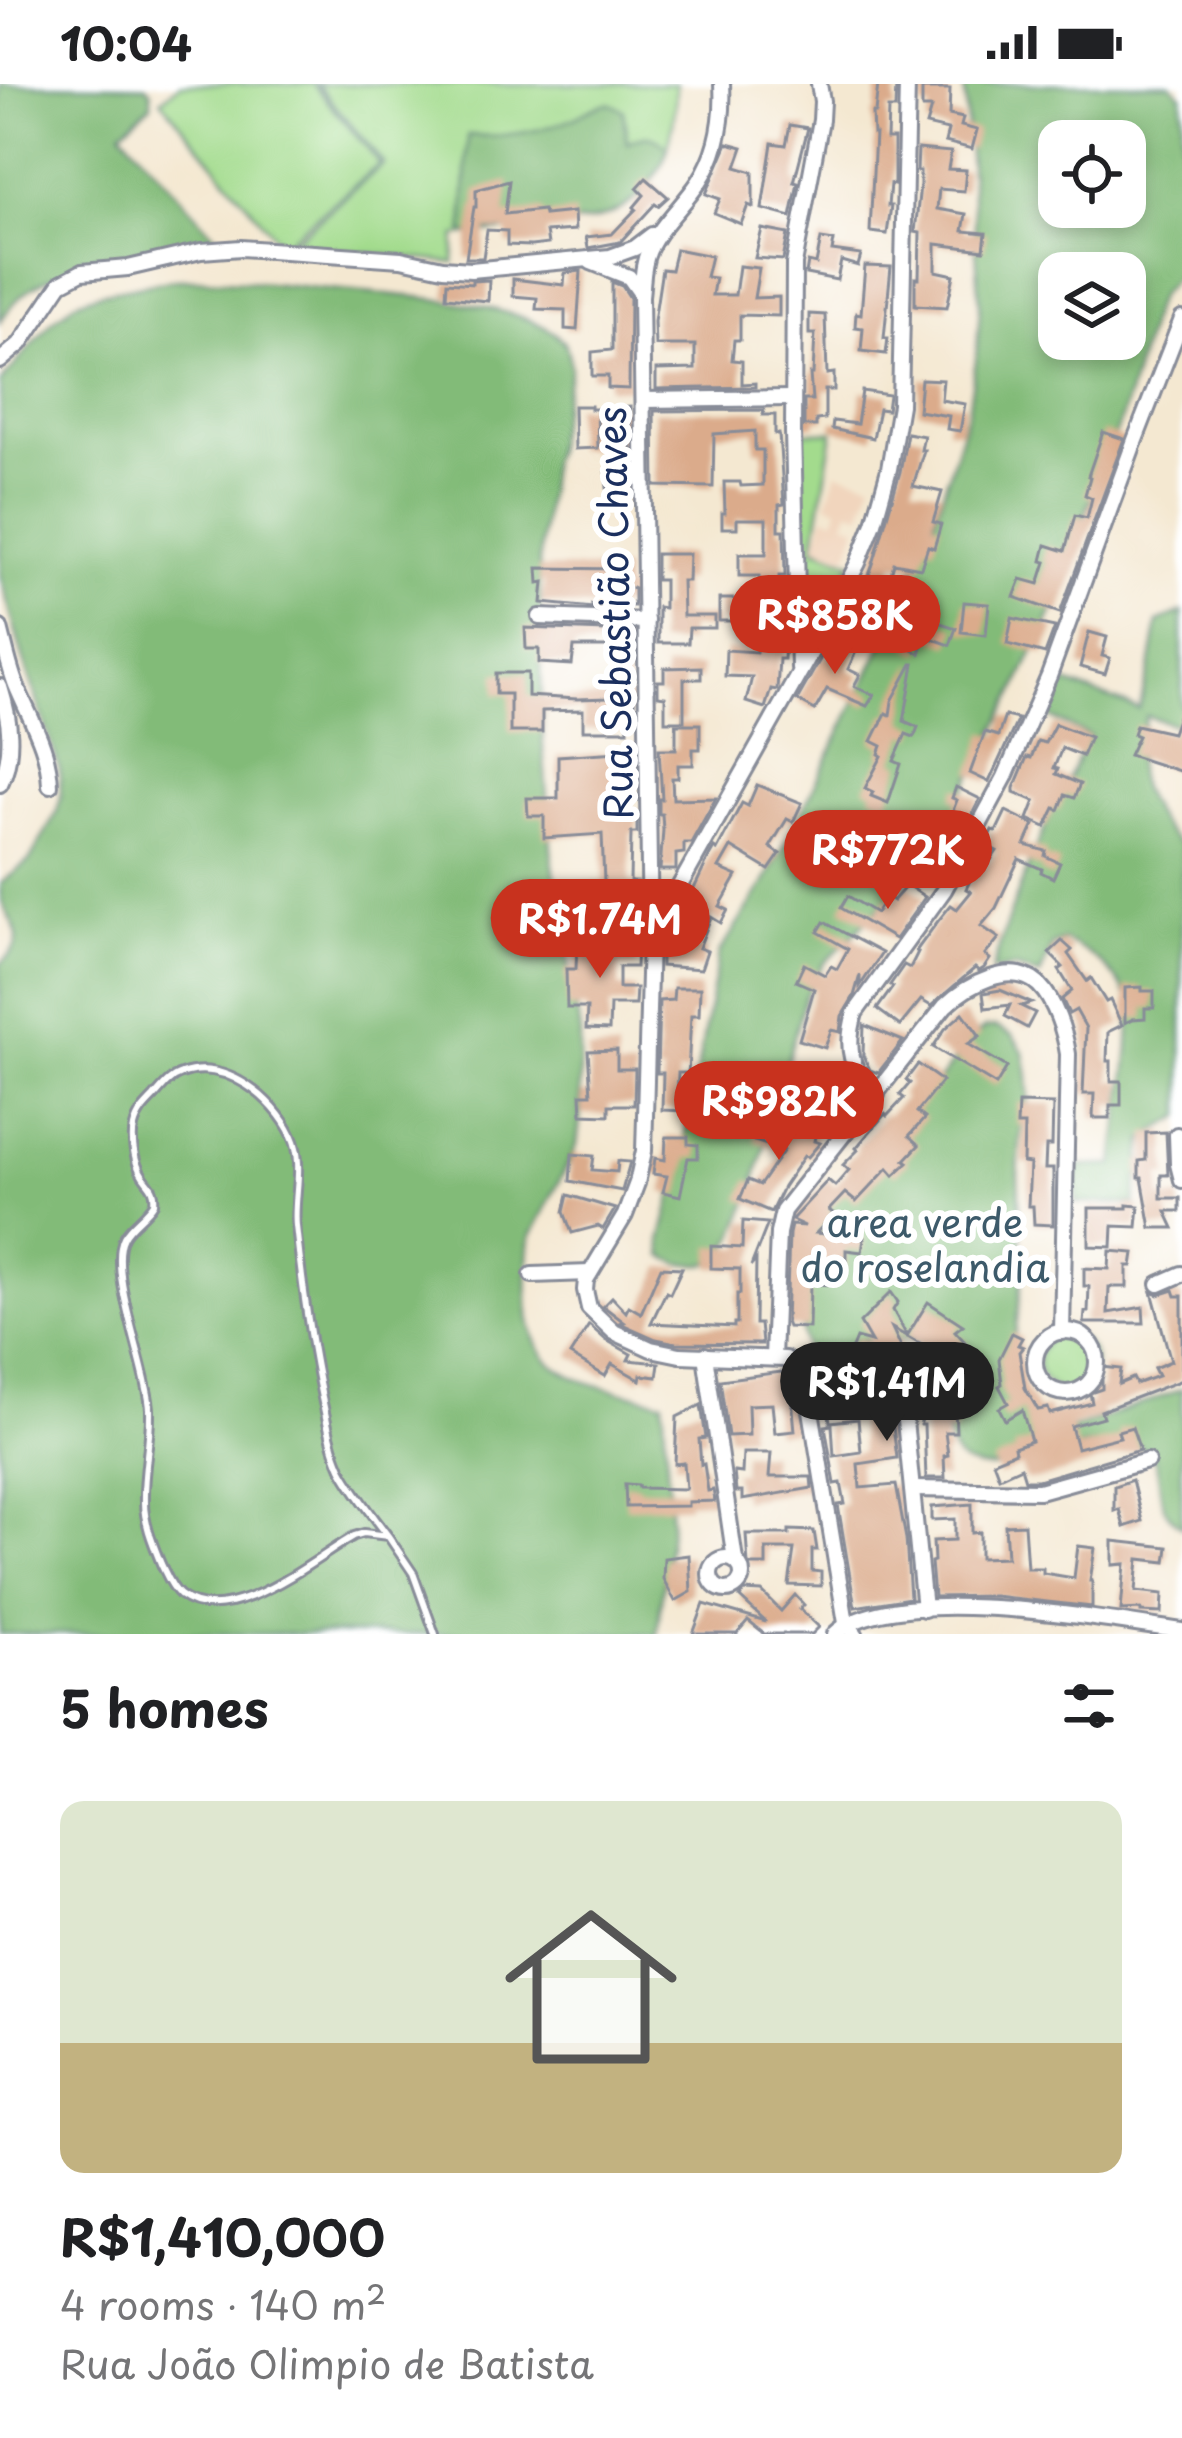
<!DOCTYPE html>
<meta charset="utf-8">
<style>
:root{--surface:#fff;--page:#f6f6f6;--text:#202124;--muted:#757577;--accent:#c8321e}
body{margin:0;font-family:"Playpen Sans",sans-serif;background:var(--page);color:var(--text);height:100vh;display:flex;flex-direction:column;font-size:45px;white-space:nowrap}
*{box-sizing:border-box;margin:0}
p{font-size:39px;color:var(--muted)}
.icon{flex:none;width:66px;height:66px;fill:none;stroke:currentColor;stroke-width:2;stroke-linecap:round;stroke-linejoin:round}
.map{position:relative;height:1550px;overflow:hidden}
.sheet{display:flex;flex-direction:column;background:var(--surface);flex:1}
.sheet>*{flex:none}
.controls{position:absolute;left:1038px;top:36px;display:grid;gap:24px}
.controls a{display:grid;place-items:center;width:108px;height:108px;border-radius:24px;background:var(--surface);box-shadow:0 6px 18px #0003;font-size:60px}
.price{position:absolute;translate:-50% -102px;padding:0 27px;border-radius:42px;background:var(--accent);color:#fff;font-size:39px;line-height:78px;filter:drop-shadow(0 3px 6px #0008)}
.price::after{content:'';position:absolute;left:50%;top:72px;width:36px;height:27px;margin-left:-18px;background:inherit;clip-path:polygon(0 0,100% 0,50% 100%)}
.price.on{background:#222;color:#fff}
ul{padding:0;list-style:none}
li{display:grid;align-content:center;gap:24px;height:636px;padding:0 60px}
li span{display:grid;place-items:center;height:372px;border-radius:24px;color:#555}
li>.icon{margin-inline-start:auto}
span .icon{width:216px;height:216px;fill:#fffc;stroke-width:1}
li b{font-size:51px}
h2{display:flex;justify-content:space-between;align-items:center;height:144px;padding:0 60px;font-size:51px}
.status{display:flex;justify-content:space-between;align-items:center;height:84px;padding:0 60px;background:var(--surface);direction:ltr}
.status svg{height:33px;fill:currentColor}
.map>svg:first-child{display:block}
.built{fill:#f1d5bd}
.green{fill:#a3db8d;stroke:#5f8576;stroke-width:3}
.forest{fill:#82bb78;stroke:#4e756b;stroke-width:3;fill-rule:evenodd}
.building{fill:#dbab8b}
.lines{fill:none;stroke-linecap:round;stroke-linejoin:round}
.lane-casing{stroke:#888c98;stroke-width:12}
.street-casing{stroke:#888c98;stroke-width:20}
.lane{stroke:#fff;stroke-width:6}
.street{stroke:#fff;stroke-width:14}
.labels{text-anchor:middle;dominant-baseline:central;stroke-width:12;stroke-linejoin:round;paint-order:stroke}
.street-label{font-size:39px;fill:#1b2f5e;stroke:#fff}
.park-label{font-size:39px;fill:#3d5a6a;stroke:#fff}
</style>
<div class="status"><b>10:04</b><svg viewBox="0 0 49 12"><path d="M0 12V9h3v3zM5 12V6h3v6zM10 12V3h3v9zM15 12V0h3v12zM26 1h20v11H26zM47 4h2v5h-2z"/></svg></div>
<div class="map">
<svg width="1182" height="1550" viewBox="0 0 1182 1550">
<rect width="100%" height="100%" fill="#fff"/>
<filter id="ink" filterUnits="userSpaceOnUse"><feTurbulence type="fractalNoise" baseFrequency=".00833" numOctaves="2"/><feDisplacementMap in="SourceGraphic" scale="24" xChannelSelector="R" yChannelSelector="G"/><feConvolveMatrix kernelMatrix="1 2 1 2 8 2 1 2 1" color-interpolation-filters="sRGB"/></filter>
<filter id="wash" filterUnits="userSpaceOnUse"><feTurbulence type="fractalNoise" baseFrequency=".004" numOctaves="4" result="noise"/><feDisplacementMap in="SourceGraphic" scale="48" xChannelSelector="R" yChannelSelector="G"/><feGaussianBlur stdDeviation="2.7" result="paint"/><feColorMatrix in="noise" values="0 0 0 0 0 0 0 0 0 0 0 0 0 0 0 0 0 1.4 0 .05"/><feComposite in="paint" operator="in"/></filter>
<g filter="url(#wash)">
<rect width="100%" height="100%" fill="#f4e8d1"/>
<path class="built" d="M837 388 872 398 862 429 849 426 845 438 857 442 847 473 815 463 824 432 835 435 838 423 827 419Z"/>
<g class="green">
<path d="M180 0H313L380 80 282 161 161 16Z"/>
<path d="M317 0H676C676 63 658 121 590 137L456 152 454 179 290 160 384 80Z"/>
<path d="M795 348H833L814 463 852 478 823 532 812 543 802 539Z"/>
<circle cx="1066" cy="1278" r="28"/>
</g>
<g class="forest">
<path d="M0 0 146 2 151 7V21L121 47 223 160C188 163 155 171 121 178 69 188 31 188 0 238Z"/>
<path d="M964 0H1171L1182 11V187L1159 211 1153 225 1123 329 1088 422 1054 524 1017 604 943 748 925 777 823 881 805 912 752 1108 735 1152 721 1174 707 1180H681L663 1172 661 1157 677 1094 719 869 764 800 795 742 877 573 932 444 968 327 976 276 980 222ZM1059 57H1125V123H1059ZM1059 189H1125V255H1059Z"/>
<path d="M609 19 623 26 627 59C645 49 653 49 668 64 656 102 629 128 590 137L463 151 468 51C502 54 541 48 573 34 586 28 594 21 609 19Z"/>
<path d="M175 195C230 194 286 201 341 206 398 211 502 217 550 246 565 255 569 267 571 284L551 374 539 475 543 663 552 774 580 947V1037L577 1061 571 1074 532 1150 529 1162C520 1289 549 1292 663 1317L671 1439 657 1550H0V880C30 855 13 845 2 819 0 814 0 806 0 800L30 776 56 730 61 713 59 683 23 574 0 492V299L51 238 75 218 100 209Z"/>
<path d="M1182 528V643L1146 632C1143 647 1138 664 1137 679 1135 704 1161 748 1182 761V1032L1155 1047 1144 1056 1135 1120 1076 1119 1077 1082 1114 1081C1117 1042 1138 943 1126 912 1117 888 1087 867 1064 856L1052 861 1040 892 1015 884 992 887C1015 805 1050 727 1090 652L1047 632 1060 597 1139 625 1150 585 1158 538Z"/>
<path d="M996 943 1013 952 1024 969 1028 990 1029 1011 1021 1042 1018 1091 1023 1188 1011 1284 1019 1316 1066 1348 1182 1305V1443C1174 1437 1168 1432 1164 1423 1157 1407 1162 1371 1143 1364 1125 1358 1097 1359 1079 1363 1053 1370 975 1401 955 1371 944 1353 938 1286 934 1262 908 1255 880 1249 853 1259 839 1263 828 1282 812 1272 800 1265 802 1241 803 1229 804 1209 802 1184 808 1165 822 1118 865 1085 897 1050 923 1020 946 986 970 955L985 944Z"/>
</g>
<g id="blocks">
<g class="building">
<path d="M878 0H896L895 25H888L887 55H894V101L890 100 888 122H891L887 150 870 148 875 50H873L872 29H875Z"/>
<path d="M922 5H950L949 31 963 34 961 42 977 46 972 65 945 58 948 46 926 41 931 24H922Z"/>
<path d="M790 41 808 44 794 98 798 99 791 133 762 125 772 59 786 61Z"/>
<path d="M728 59 743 63 736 83 753 88V123L748 121 741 140 714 129 720 115 706 110Z"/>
<path d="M918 65 951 68 948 85 966 86 964 107 939 105 937 125 966 130 963 147 986 149 984 166 936 160V187L954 191 947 223 915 221V194H919L920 149 915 148 920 101V87H917Z"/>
<path d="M646 94 668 113 658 122 655 120 620 158 588 164 586 153 612 150 636 125 634 123 644 111 637 104Z"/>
<path d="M509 97 505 130 543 126 544 131 574 128 575 146 546 148 548 160 531 162 507 161V147L487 146 483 174H466L474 123H476V106Z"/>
<path d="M762 145 788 150 783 176 755 174Z"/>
<path d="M821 155 834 157 832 167 861 171 858 182 841 177 837 196 806 190 808 178 816 180Z"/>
<path d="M676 165 711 172 706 193 715 194 712 211H735L739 182 759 184 754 214 779 213V232L740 231V256H734L732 276 742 277V300L755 299V303L656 305V286L695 285V261H655L654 237 662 185 671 186Z"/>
<path d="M865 182 891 183 884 254H888L886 270 861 267 863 244 855 243 856 229 861 230Z"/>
<path d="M581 187 577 246 565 245V226L536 225 537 214 513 212V195L564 201 565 189Z"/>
<path d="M489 196 488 217 446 213 447 198 472 200V197Z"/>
<path d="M612 198 622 202 630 214 629 305 608 304V292H592V268L612 266Z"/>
<path d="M809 230 825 231 827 290 834 289V306H825V335L816 336V342H804V316H812L810 290H813L815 250H809Z"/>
<path d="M921 295 943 296 941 316 965 320 960 347 947 345 949 332 918 327Z"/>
<path d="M862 307 889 311 887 326 879 325 873 354 832 345 833 337 857 340Z"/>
<path d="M574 322H591V325H597L598 364 575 365Z"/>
<path d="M630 323 632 404H607L606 385 615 386 617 324Z"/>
<path d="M764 326 763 331H775V350H779L784 420 779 421V446H784L785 492H779L778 536H786L784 575H779L777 606 771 605 765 624 746 618 752 593 725 592 726 566 756 568 760 537H719V515H760L759 492H739V470H766V435H737V444H722V429H725L724 398H740L741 402 763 401V366H755V347L714 350 713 403 655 402 654 327Z"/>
<path d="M1103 348 1124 355 1060 529 1014 513 1021 495 1039 500 1046 478 1042 477 1046 461 1065 467 1075 431 1087 434 1092 414 1085 411 1090 393 1088 392Z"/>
<path d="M907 349 924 352 921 366H924L913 402 942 408 933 438 941 440 934 464 928 462 921 484 894 479 888 500 910 505 907 516 885 509 874 535 850 526 853 512 858 503 864 505 873 480 900 388Z"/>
<path d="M656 470H689L688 497H682L683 532H715V544H689L688 559H658V523L664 524V496H656Z"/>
<path d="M538 484 625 485V504H634V522L592 521 593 524 542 519 544 498 539 499Z"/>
<path d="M964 518 989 520 986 551 961 548Z"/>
<path d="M916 531 956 544 950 561 925 552 920 570 906 562Z"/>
<path d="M1012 534 1055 543 1045 570 1007 560Z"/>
<path d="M525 544 634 548 635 563H574L572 581 539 579V565H526Z"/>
<path d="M1089 548 1107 553 1102 572 1110 574 1105 590 1080 583Z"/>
<path d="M838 551 858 563 848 585 860 591 854 602 874 611 867 622 827 605 815 626 797 616 822 572 826 575Z"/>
<path d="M912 580H914L904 637 918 643 914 653 906 650 894 677 901 680 888 719 871 712 873 708 865 704 882 672 879 670 882 662 872 657 886 629 890 631 892 617Z"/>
<path d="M701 583V595H684V637H665V613L658 612V597H664V584Z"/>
<path d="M496 589H528V612L577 615 609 614 608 592 628 591V613H634V628L628 629V646H583V626L542 627V648H510V610H496Z"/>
<path d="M1181 624 1182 688 1129 671 1138 652 1133 650 1136 641 1172 649Z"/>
<path d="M1005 632 1018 635 989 698 970 689 985 648 998 652Z"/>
<path d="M676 640H700V665H693V681H678V694H672L673 715 716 714 691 759H684V769L676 770V786H660L663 746 662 730H659V715H662L659 665H676Z"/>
<path d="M1055 640 1090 653 1082 672 1062 664 1054 684 1058 685 1056 690 1080 700 1074 714 1065 711 1059 726 1055 724 1046 743 1028 735 1035 717 1014 708V704L1027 673 1031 674 1038 657 1045 659Z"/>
<path d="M618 668 619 692H629V730H637V749H631L630 798H637L635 833H619V840H593L592 815H563L564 820H568L565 840H554L555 808H559V799L604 798 602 750 544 754V732H528L527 714H558V672Z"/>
<path d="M757 701 802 719 793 738 787 735 770 763 780 770 769 786 731 763 719 784 737 792 720 822 728 826 721 839 711 833 699 864 707 867 701 885 661 882V864L665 854 668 855 682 821 690 806 693 807 710 771 714 764 717 766 742 719 748 722Z"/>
<path d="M956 703 980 715 964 746 948 739 957 716 952 714Z"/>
<path d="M1006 727 1034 741 1025 761 1046 767 1045 772 1060 779 1053 794 1041 788 1042 785 1019 775 996 824 981 842 999 854 985 871 990 875 984 884 979 887 975 884 931 922 921 916 900 942 877 925 893 903 890 901 904 881 910 884 918 868 916 867 938 837 951 821 957 825 971 808 966 805 977 782 985 785 997 767 985 761 992 746 996 748Z"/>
<path d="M907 801 925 813 895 855 841 824 848 812 876 829 887 813 893 817Z"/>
<path d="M824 838 882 869 860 902V891L854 912 842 932 840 948 831 946 825 964 799 956 814 905 796 897 804 880 825 891 831 882 837 885 848 865 818 848Z"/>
<path d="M1062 857 1072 866 1068 870 1087 897 1091 894 1106 918 1110 916 1122 941 1108 948 1107 977H1111V997H1121V1021H1110V1034H1093L1094 1010H1083L1086 944 1076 926 1069 930 1062 915 1072 907 1059 886 1063 883 1049 869Z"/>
<path d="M619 859 637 861 636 883H619V904H636L635 921H610L609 946 586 945 587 924H567L566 885H576L577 860Z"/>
<path d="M1142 903V907H1154V924H1145V934L1133 935 1125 939V904Z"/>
<path d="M674 904H700L699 931H691L688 989H678L677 1012H687L686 1027 662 1026 663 989H657L659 917 673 916Z"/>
<path d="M1000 906 1031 919 1021 922 1035 929 1027 944 1005 932 1010 921 985 924 983 909Z"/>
<path d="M963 929 980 952 968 960 1007 983 996 1001 933 963 945 945Z"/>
<path d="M864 941 903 957 878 989 870 986 863 971Z"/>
<path d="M617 966V985H635L634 1021H609V1031L582 1030 581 1010H591L588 967Z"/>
<path d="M918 980 942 997 917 1028 925 1034 909 1052 919 1061 905 1076 908 1078 894 1091 888 1084 856 1118 845 1109 829 1126 834 1130 816 1149 864 1154 862 1168 846 1166V1185H837L836 1201 810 1200 809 1244 788 1243 786 1238 789 1150 791 1141 805 1142 792 1136 793 1134 828 1096 835 1102 849 1086 843 1081 858 1066 856 1064 885 1030 887 1032 904 1014 900 1011 910 999 906 996Z"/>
<path d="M1018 1019 1053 1020 1052 1062H1046L1045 1085H1053V1141L1034 1140 1033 1122H1028L1030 1080 1023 1079 1024 1041H1017Z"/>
<path d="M760 1039 802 1051 804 1041 817 1044 814 1057 820 1059 808 1073 804 1072 783 1103 771 1128 740 1115 748 1096 760 1101 784 1066 754 1057Z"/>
<path d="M1166 1048 1168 1091H1161V1114H1180V1127H1166L1174 1144H1151L1142 1094H1139V1077L1146 1076V1049Z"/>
<path d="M666 1053H688V1060L698 1061V1074H688L680 1112 663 1108 667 1092 653 1090 655 1074 665 1076Z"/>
<path d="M572 1070 594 1072 592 1086 617 1088 618 1077 630 1078 622 1107 570 1097Z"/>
<path d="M568 1111 615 1125 603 1145 598 1142 572 1149 564 1128Z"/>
<path d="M1127 1121 1139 1122 1137 1143 1113 1142 1112 1163 1089 1162V1124H1127Z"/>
<path d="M743 1137 768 1139 751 1182 756 1176 755 1240H760L762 1260 676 1259 656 1255 620 1239 624 1238 603 1222 612 1213 626 1228 629 1222 641 1229 661 1183 682 1184 670 1210 666 1208 651 1239 734 1243V1239H737V1210H740V1185L711 1184V1162L742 1164Z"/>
<path d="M1110 1167 1134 1169 1132 1182H1127V1203H1109L1108 1229 1143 1223 1144 1239H1084L1085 1228H1088L1089 1202H1084V1184L1109 1185Z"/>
<path d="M1174 1206 1176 1212H1182V1296L1101 1327 1103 1333 1071 1342 1077 1364 1120 1353 1118 1347 1132 1343 1140 1366 1038 1396H1025L1021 1383 999 1393 993 1377 1015 1368 1014 1363 1031 1357 1022 1326 1005 1336 999 1324 1008 1319 999 1302 1002 1300 999 1275 1012 1249 1022 1254 1018 1261 1023 1263 1019 1268 1025 1304 1038 1326 1048 1324 1050 1330 1092 1319 1090 1309 1102 1305V1283L1121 1285 1119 1300 1133 1294 1136 1300 1158 1292 1154 1284 1171 1277 1152 1208 1159 1211Z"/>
<path d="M891 1208 898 1218 893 1226 907 1252 928 1218 963 1241 955 1247 967 1260 943 1279 969 1278 970 1292 947 1293 952 1321H955L956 1348H945L948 1371 944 1372 945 1394H926L924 1341H921L920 1324H923L921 1313 928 1312 926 1298H934L930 1266 892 1244 902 1265 884 1274 888 1336 892 1335 897 1374 858 1380 860 1404 896 1401 906 1455 910 1514 855 1523 838 1421 845 1420 841 1399 835 1400 825 1342 832 1341 834 1372 861 1368 858 1335 830 1338 827 1314 823 1315 818 1302 845 1300 842 1268 849 1271 856 1254 871 1258 860 1239Z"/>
<path d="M589 1241 606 1256 631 1270 628 1276 659 1279 657 1293 641 1291 640 1296 612 1280 605 1292 570 1271Z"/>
<path d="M781 1288 790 1293 793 1301 788 1304 791 1303 795 1347 775 1349 772 1320 748 1321 749 1351 728 1352 720 1296Z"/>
<path d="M701 1321 706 1354 699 1355 701 1381 704 1380 708 1407 713 1406 715 1417 688 1418V1422L626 1423 625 1400 638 1401 639 1404 686 1405 684 1379 675 1380 677 1333Z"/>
<path d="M743 1369H771L769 1393H811L812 1404 742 1416V1408H736L734 1388 742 1389Z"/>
<path d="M1132 1396 1142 1437 1124 1443 1119 1425 1114 1427V1402Z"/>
<path d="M972 1420V1449L980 1448V1474L1007 1473 1005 1441 1024 1440 1027 1484H1043V1489L1074 1494 1078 1462 1095 1464 1090 1497H1092V1523L994 1512 934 1513 931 1478 934 1477 933 1457 955 1456V1435L932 1436V1423Z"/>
<path d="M789 1446 814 1447 817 1466H812V1487L821 1488V1502L789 1501 794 1465H766V1481H748L746 1450H789Z"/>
<path d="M1113 1457 1168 1463 1166 1478 1139 1475 1136 1507 1163 1510 1162 1529 1141 1528V1525L1121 1526 1125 1480 1113 1481Z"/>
<path d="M689 1471 691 1508 675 1517 663 1495 664 1474Z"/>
<path d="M744 1507 762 1508 781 1527 795 1511 804 1521 800 1525 819 1543 812 1550H764L748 1537 737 1550H693L704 1520 766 1538 740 1514Z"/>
</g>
</g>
</g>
<g filter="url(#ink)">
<use href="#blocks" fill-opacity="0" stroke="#888c98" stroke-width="3"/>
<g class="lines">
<g class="lane-casing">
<path id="lane" d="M388 1452C372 1430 354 1408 341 1384 331 1362 327 1337 322 1314 310 1257 302 1199 296 1142 293 1112 305 1080 292 1052 274 1014 225 974 181 990 169 994 162 1004 154 1013 145 1022 137 1030 134 1043 131 1056 134 1075 140 1087 147 1101 156 1102 154 1119 146 1132 131 1140 124 1153 107 1186 148 1286 150 1325 151 1356 143 1387 144 1418 144 1439 153 1460 161 1480 166 1490 171 1503 180 1511 228 1548 314 1475 354 1452L364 1449 388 1452 413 1489 435 1550"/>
</g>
<g class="street-casing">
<g id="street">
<path d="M722 0C724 34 718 69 699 98 683 122 661 140 649 166 642 181 643 197 641 212L650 855 644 1067 637 1099 625 1131 586 1196 585 1206 589 1224 614 1248 651 1265 680 1271 785 1275 797 1283 807 1302 846 1539 855 1550"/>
<path d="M591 178 629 193 641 210"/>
<path d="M0 277 20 260 61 199 82 188 128 184 201 167 241 164 401 175 443 184 471 186 610 173 635 164 652 151"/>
<path d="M643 316 793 314"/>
<path d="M540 533 646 537"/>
<path d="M0 544C5 563 9 583 16 601 30 635 49 664 50 701"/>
<path d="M799 584 793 348 794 180 821 36 822 17 819 0"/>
<path d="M0 603C10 635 15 669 0 700"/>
<path d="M651 853 819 554 858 479 874 439 889 385 900 321 907 0"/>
<path d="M877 1011C850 988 845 963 855 929L944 806 1005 693 1049 592 1135 356 1182 235"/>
<path d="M1177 1051 1178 1080 1182 1096"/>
<path d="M532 1191 590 1189"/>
<path d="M1159 1200 1182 1190"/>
<circle cx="1066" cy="1278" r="31"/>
<path d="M705 1271 735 1476"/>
<path d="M773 1274 778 1149 783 1127 945 922C966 902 1012 875 1039 901 1055 917 1065 949 1068 970L1062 1248"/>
<circle cx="898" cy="1286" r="12"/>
<path d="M901 1297 924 1525"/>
<path d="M912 1405 1039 1407 1147 1377"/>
<circle cx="726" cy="1490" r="16"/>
<path d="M835 1550C891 1497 1107 1536 1182 1547"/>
</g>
</g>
<use href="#lane" class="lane"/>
<use href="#street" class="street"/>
</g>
</g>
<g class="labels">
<g class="street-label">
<text transform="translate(613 529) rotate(-91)">Rua Sebastião Chaves</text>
</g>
<g class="park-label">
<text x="925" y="1136">area verde<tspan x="925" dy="45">do roselandia</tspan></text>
</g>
</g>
</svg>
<div class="controls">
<a><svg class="icon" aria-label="locate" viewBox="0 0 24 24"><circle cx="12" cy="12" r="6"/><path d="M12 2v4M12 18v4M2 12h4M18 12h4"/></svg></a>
<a><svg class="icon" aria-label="layers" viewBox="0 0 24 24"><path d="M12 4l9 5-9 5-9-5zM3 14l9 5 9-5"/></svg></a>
</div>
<b class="price" style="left:835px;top:593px">R$858K</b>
<b class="price" style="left:888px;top:828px">R$772K</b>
<b class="price" style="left:600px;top:897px">R$1.74M</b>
<b class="price" style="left:779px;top:1079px">R$982K</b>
<b class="price on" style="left:887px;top:1360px">R$1.41M</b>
</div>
<section class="sheet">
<h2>5 homes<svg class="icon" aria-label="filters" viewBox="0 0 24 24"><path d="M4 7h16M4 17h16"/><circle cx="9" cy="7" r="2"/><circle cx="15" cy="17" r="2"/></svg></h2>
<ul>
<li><span style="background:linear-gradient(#dfe7d0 65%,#c2b280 0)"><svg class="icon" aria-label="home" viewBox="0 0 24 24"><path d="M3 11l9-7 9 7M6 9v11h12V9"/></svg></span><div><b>R$1,410,000</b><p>4 rooms · 140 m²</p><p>Rua João Olimpio de Batista</p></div></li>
</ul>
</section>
